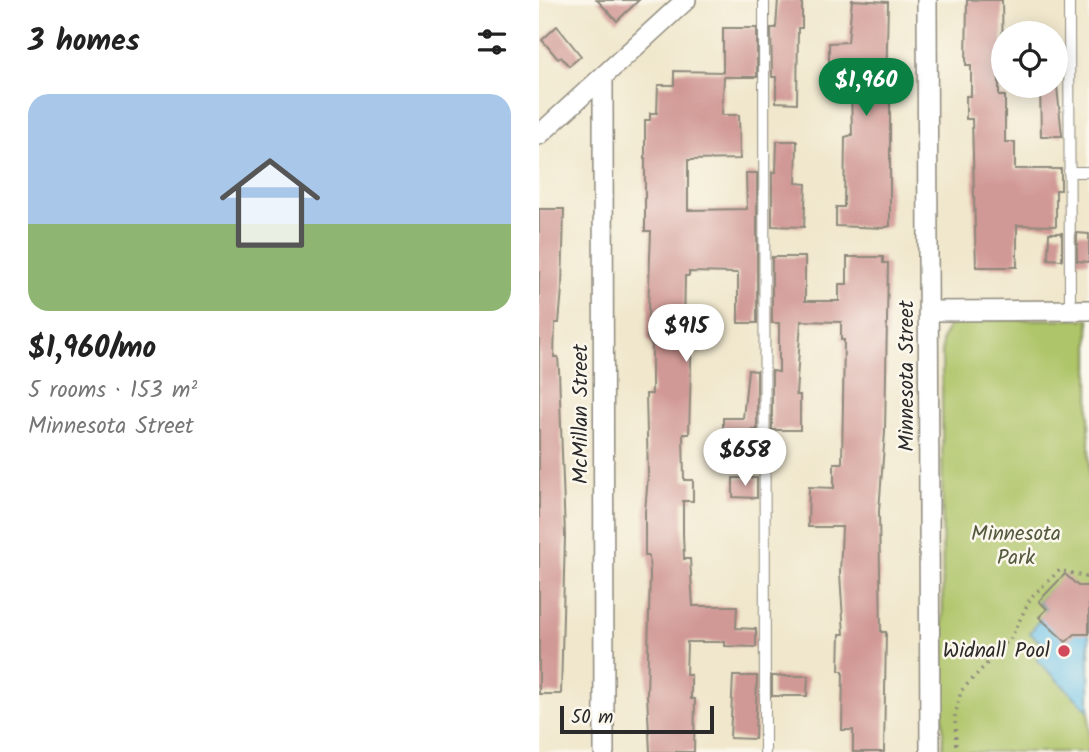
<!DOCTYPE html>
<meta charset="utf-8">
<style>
:root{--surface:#fff;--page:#f2f2f2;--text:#222;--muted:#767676;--accent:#0b8043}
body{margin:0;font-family:Kalam,sans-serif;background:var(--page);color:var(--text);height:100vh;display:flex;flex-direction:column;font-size:26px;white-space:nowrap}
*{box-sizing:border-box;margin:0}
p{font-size:23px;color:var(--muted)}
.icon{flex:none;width:38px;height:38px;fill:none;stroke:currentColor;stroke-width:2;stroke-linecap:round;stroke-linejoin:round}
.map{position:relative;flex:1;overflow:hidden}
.side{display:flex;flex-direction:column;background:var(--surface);width:539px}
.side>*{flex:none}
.buttons{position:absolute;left:452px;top:21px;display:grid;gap:14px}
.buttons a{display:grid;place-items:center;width:77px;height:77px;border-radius:50%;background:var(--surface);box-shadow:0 4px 18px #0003;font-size:35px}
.scale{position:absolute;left:21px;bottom:18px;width:154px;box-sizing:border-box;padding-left:7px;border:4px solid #2b2b2b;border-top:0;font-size:19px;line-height:24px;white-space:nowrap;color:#2b2b2b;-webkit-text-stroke:5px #fbf7ec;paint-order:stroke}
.price{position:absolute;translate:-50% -60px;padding:0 16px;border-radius:24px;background:#fff;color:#222;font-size:23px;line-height:46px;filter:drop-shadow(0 2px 4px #0008)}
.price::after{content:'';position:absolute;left:50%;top:42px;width:21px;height:16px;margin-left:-10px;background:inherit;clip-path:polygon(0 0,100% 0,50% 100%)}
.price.on{background:var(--accent);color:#fff}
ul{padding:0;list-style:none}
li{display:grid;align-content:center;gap:14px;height:371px;padding:0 28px}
li span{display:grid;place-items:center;height:217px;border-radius:21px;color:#555}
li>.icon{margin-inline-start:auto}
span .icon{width:126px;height:126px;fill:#fffc;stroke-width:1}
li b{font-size:30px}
h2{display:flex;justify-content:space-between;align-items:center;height:84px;padding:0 28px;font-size:30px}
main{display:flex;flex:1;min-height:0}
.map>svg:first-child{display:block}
.green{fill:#afc569;stroke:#6d784a;stroke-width:2}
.water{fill:#6dc3ea;stroke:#4c778a;stroke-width:2}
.building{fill:#d19995}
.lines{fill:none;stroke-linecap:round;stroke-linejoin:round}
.lane-casing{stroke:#8e897c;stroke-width:12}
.street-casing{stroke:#8e897c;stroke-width:22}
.path{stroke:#8e897c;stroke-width:3.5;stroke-dasharray:2 5;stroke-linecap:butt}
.lane{stroke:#fff;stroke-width:10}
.street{stroke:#fff;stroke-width:19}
.poi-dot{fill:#d1495b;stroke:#fbf7ec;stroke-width:2.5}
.labels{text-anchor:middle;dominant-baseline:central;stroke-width:5;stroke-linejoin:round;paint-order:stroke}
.street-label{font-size:21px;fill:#2b2b2b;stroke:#fbf7ec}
.park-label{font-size:21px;fill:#53593e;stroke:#fbf7ec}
.poi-label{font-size:21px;fill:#2b2b2b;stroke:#fbf7ec;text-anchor:end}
</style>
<main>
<section class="side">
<h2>3 homes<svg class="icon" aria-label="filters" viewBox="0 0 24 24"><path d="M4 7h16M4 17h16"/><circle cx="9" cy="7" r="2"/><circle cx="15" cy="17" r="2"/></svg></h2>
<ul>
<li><span style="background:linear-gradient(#a9c7e8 60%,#8fb573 0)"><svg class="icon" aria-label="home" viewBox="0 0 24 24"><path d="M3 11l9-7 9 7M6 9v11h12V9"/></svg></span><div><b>$1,960/mo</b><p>5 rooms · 153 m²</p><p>Minnesota Street</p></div></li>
</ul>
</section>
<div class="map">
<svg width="550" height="752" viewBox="0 0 550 752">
<rect width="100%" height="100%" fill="#fbf7ec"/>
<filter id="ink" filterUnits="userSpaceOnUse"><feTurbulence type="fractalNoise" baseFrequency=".0143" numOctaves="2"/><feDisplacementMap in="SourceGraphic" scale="14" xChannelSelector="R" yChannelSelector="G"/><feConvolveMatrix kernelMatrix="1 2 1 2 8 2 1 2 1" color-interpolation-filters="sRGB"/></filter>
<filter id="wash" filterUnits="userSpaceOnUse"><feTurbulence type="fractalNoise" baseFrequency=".00686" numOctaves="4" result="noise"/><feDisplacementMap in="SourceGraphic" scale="28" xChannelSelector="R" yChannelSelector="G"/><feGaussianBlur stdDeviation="1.57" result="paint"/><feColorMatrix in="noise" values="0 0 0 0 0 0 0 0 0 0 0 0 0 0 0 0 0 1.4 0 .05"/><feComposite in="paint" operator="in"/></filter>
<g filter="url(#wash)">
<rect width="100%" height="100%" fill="#f0e7cc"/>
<path class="green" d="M550 319V752H404L403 340 409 326 426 320Z"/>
<path class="water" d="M526 576 538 587 550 588V711L498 660 500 641 491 633 507 610 499 602Z"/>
<g id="blocks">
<g class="building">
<path d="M58 0H100L78 21Z"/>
<path d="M239 0H263V28H259L258 103 237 102V77H233L232 28H237Z"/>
<path d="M313 0 349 2 347 89H351V226L344 228 297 226V207H305L306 137 313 135 312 84H304L305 64 290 63V43L309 42Z"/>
<path d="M428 0H463L464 65H460V96H466V142H476V169H522V190H517V226L478 225V267H437L433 119H427V96H432V65H427Z"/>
<path d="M18 26 42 56 30 66 22 57 19 59 3 40Z"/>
<path d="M184 28H218V77H185L183 115H200L201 159 149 160V210L208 209 207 173H218V323H199V273L150 272V276H146L145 328H153L150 434H144L145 480H154V501H144V534L145 559H151L154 606H198L197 628 217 629V647L186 646V642H148L147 675H152V699H156L155 752H111L108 695 111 573 110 556H106V512L109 476 107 394H113V346L108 338 112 231H106V120H111V113H118L119 85H135V71L184 72Z"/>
<path d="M501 86H518L523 136H502Z"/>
<path d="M238 141H258L257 183 267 184 265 227 233 226V172H237Z"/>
<path d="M0 209H25L23 289 20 323H16L15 357H19L20 371 26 535 22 694H0Z"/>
<path d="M510 233H523V260L509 259Z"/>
<path d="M538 233 550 234V262L538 261Z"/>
<path d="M233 257H266V301H300V284H308V257H344V263H349L346 432 340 511 342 632H347L345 752H314V730H303L304 671H300L301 634H305L301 574 303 527H269L270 487 295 488V463H303L305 340H302V322L262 321 257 395H261V430H233V371L240 372V323H233Z"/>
<path d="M209 370 218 371V430H213V437H184V418H204Z"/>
<path d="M194 478H218V498L194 497Z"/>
<path d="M526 574 539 586H550V634H536L527 642 500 617 508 609 500 601Z"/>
<path d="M194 676H218L216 739 191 738Z"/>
<path d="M233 676H269L268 696H233Z"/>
</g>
</g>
</g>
<g filter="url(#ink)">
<use href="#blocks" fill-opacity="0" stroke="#8e897c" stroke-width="2"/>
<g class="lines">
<g class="lane-casing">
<g id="lane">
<path d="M225 0 226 752"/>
<path d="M530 0 531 310"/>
<path d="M530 172H550"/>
</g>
</g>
<g class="street-casing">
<g id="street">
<path d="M388 0 391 752"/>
<path d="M64 77 65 752"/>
<path d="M0 135 147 0"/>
<path d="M391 311 550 310"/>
</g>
</g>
<path class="path" d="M417 752 416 716 422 691 472 638 492 597 521 570 550 578"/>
<use href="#lane" class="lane"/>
<use href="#street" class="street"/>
</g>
</g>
<circle class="poi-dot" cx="525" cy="651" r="7"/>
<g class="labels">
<g class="street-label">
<text transform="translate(368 376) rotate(-90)">Minnesota Street</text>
<text transform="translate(42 414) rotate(-90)">McMillan Street</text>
</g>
<g class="park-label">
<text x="477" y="534">Minnesota<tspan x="477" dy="24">Park</tspan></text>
</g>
<g class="poi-label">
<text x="511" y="651">Widnall Pool</text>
</g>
</g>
</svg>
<div class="buttons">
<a><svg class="icon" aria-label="locate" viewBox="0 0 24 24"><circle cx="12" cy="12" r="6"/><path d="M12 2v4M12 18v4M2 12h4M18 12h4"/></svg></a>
</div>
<div class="scale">50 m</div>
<b class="price on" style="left:327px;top:118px">$1,960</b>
<b class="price" style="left:147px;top:364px">$915</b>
<b class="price" style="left:206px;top:488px">$658</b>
</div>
</main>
